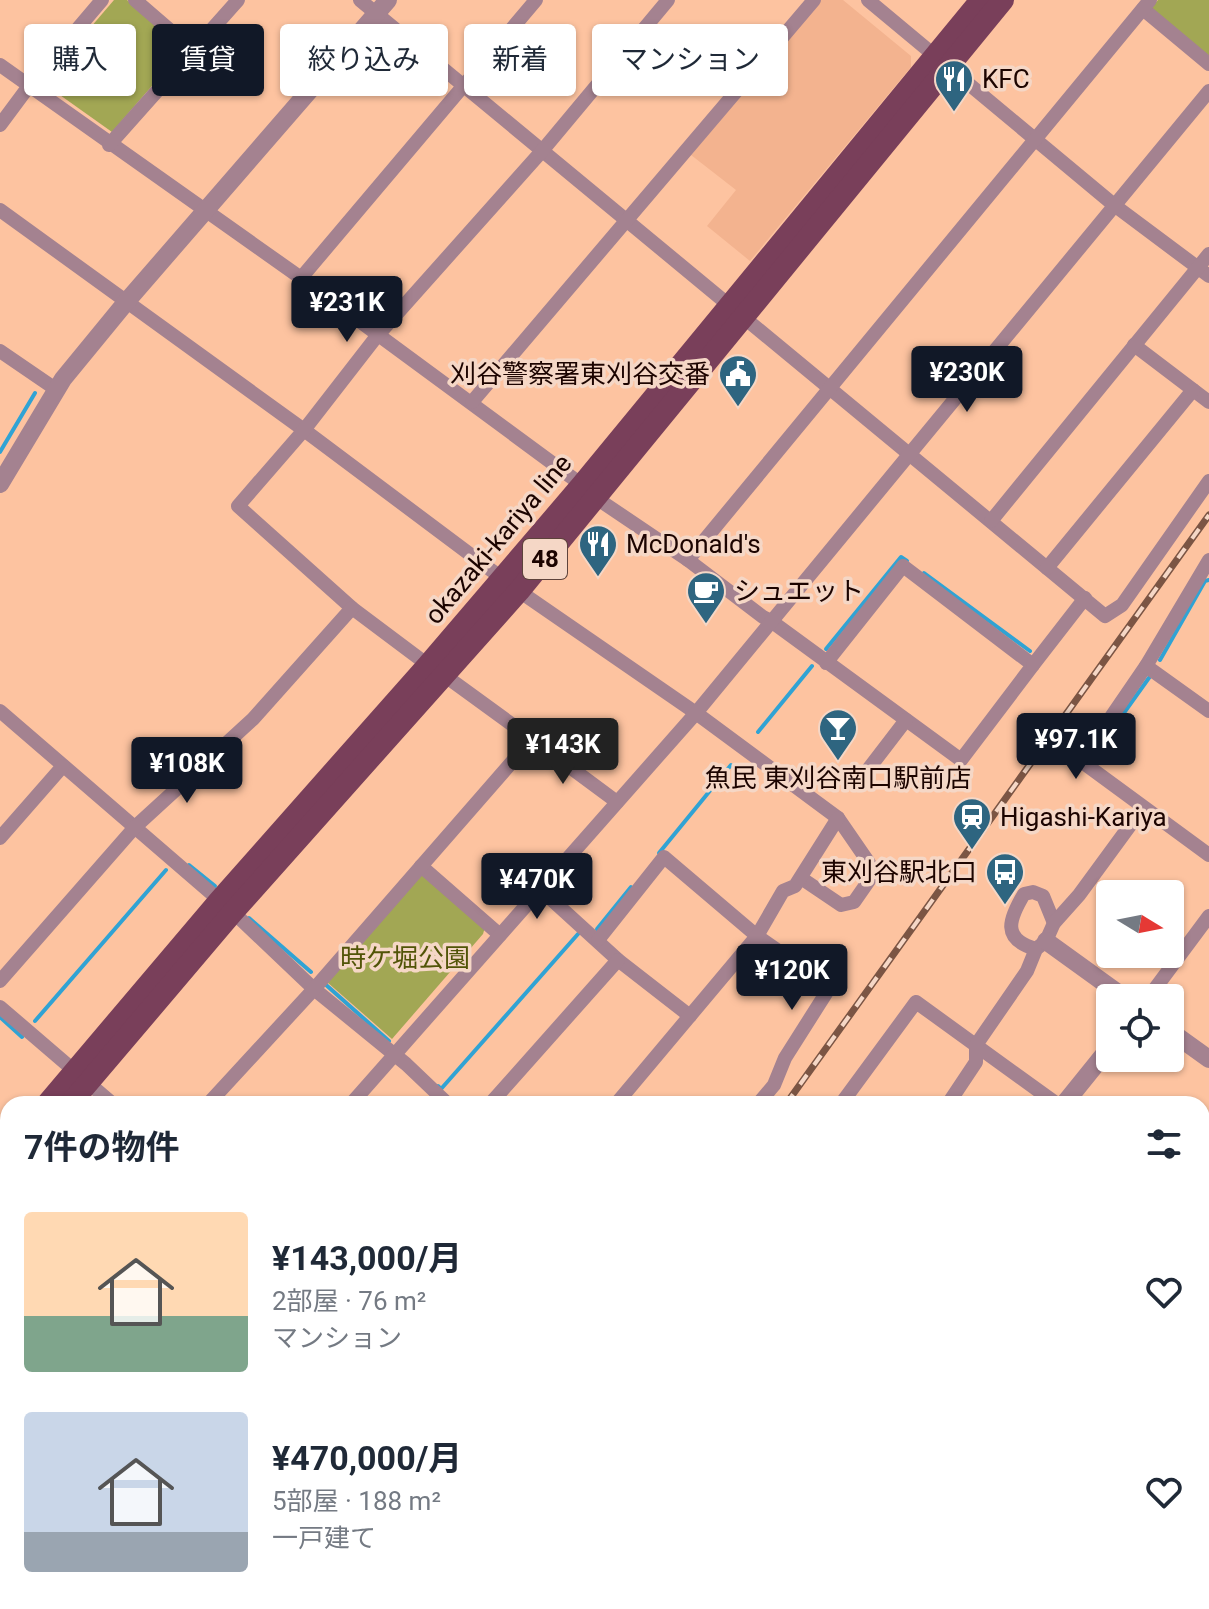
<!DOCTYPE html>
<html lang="ja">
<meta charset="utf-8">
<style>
:root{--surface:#fff;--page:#f6f6f7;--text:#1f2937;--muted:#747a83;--accent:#111827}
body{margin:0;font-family:Roboto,"Noto Sans JP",sans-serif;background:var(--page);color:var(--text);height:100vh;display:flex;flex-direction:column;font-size:30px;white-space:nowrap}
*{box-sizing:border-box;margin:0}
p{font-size:26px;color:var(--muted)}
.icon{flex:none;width:44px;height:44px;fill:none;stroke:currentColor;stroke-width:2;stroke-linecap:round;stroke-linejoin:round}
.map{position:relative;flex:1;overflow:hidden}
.sheet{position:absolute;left:0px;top:1096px;width:1210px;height:514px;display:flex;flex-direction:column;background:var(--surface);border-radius:24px 24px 0 0;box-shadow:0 2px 6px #0004}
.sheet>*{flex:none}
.hud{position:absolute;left:24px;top:24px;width:800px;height:72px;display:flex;gap:16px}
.needle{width:52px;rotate:100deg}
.tools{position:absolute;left:1096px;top:880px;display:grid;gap:16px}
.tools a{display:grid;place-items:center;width:88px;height:88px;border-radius:8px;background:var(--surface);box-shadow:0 2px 6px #0004;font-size:40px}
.price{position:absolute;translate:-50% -68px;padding:0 18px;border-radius:8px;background:var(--accent);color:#fff;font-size:26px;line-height:52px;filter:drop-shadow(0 2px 4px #0008)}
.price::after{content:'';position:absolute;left:50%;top:48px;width:24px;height:18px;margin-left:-12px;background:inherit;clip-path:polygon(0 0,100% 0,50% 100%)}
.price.selected{background:#222;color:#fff}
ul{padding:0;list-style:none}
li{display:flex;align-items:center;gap:24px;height:200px;padding:0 24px}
li span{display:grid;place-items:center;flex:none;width:224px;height:160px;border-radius:8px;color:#555}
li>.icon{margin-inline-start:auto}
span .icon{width:96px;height:96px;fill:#fffc;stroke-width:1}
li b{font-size:34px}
h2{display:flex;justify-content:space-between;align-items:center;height:96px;padding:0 24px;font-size:34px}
.chip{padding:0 28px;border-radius:8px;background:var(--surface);box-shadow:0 2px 6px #0004;font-size:28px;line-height:72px}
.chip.selected{background:var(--accent);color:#fff}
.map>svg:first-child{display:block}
.built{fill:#f3b38f}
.green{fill:#a2a754}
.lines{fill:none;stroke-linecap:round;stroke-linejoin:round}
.stream{stroke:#30a3d4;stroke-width:4}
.minor{stroke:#a48290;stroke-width:14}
.tertiary{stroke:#a48290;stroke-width:18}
.primary{stroke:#793f5a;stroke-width:22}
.rail-casing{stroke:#7b5544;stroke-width:7}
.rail{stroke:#f5d7c6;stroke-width:4;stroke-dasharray:12;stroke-linecap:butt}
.labels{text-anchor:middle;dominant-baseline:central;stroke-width:7;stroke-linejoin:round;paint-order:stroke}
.shield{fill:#f5d7c6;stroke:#5d433b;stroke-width:2}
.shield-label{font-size:24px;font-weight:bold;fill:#1c0400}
.poi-label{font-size:26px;fill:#1c0400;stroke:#f5d7c6;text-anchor:start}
.street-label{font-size:26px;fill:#1c0400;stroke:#f5d7c6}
.park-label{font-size:26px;fill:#515407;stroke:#f5d7c6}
</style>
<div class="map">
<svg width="1209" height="1609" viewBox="0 0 1209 1609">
<rect width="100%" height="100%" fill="#fdc3a0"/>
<path class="built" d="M821 0H843L911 56V67L750 261 707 226 736 190 691 155Z"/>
<g class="green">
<path d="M114 0H127L184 49 112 132 43 83Z"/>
<path d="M1158 0H1209V57L1150 9Z"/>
<path d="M419 875H426L485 927 483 934 392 1039 327 982Z"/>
</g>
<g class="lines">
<g class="stream">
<path d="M0 452 35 393"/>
<path d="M924 573 1030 651"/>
<path d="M826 649 901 557 907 561"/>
<path d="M1160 660 1205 581 1209 580"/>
<path d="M1121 717 1151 675"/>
<path d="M758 732 812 666"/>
<path d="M659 853 731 765"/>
<path d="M189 865 215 886"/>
<path d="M249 918 311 972"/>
<path d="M597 929 631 887"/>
<path d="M325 984 389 1041"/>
<path d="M0 1017 22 1037"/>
<path d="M35 1021 166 870"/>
<path d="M438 1086 441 1089 578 934"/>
<path d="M0 1592 8 1583"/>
<path d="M408 1609 413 1602"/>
</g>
<g class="minor">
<path d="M135 0 193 50"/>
<path d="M360 0 1105 616 1122 605 1209 481"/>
<path d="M868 0 1114 205 1209 276"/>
<path d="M1143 9 1209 64"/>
<path d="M0 65 301 278 597 496 605 504 688 560"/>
<path d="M0 125 29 86 102 0"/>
<path d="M109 145 238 0"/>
<path d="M0 210 304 430 519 591 696 713 838 818 869 863 870 879 854 902 841 905 801 878"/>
<path d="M301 278 536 0"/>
<path d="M1134 345 1209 402"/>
<path d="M0 351 57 390"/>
<path d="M472 402 814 0"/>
<path d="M991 521 1209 254"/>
<path d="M1209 560 1146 666 1081 761 1209 855"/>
<path d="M1047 568 1193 390"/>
<path d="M826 663 903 566 1033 665 961 760 771 621 763 617 688 560 1150 0"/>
<path d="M428 665 352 608 238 506 304 430 377 336 542 151 668 0"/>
<path d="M1033 665 1085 598"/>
<path d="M1146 666 1209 711"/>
<path d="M0 711 233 912 314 989 406 1064 448 1104"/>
<path d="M532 739 617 802"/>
<path d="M860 780 906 720"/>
<path d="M0 838 63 766"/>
<path d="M421 866 500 935"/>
<path d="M540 889 618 960 690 1016"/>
<path d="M598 940 664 857 757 936 830 987 785 1058 774 1085 758 1104"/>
<path d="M1036 949C1001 939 1009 919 1024 894L1033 892 1043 896 1054 923"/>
<path d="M0 981 135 827 253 719 352 608"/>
<path d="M1148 998 1209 916"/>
<path d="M0 1007 113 1104"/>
<path d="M208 1104 314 989 532 739 444 675"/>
<path d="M351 1104 696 713 1209 91"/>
<path d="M490 1104 618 960"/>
<path d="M616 1104 757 936 783 891 795 886 838 818"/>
<path d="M841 1104 916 1002 1057 1104"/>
<path d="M948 1104 976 1062V1045L1027 971 1036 949 1046 941 1054 923 1079 895 1142 809"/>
<path d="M1202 1230 1209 1231"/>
<path d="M0 1343 8 1334"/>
<path d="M0 1501 8 1492"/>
<path d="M548 1602 558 1609"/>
<path d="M875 1602 885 1609"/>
<path d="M40 1609 46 1602"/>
<path d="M175 1609 180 1602"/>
<path d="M293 1609 298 1602"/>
<path d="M399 1609 403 1602"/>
<path d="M456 1609 461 1602"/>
<path d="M598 1609 603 1602"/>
<path d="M835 1609 840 1602"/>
<path d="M942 1609 947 1602"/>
</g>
<g class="tertiary">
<path d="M0 484 63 379 127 301 388 0"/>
<path d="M1046 941 1125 998"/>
<path d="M1170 1031 1209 1059"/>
<path d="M1064 1104 1110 1047"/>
<path d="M0 1319 8 1326"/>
<path d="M1202 1405 1209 1395"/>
<path d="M347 1602 357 1609"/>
<path d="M724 1609 729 1602"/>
<path d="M1057 1609 1062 1602"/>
</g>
<g class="primary">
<path d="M47 1104 219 901 428 665 582 485 981 0"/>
<path d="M70 1104 233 912 519 591 1003 0"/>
<path d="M0 1157 8 1148"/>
<path d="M0 1184 8 1174"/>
</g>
<g class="rail-casing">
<g id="rail">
<path d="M786 1104 1209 515"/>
<path d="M435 1609 440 1602"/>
</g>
</g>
<use href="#rail" class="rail"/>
</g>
<defs>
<g id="restaurant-pin" transform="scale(2)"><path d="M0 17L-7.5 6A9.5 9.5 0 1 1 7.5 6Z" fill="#2e6580" stroke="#f5d7c6"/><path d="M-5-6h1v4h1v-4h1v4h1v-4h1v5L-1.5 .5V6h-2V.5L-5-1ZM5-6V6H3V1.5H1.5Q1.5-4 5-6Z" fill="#fff"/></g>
<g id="civic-pin" transform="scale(2)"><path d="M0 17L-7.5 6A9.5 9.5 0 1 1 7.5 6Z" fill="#2e6580" stroke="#f5d7c6"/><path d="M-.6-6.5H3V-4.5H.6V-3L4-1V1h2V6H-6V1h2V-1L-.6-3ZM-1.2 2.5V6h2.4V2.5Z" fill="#fff"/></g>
<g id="cafe-pin" transform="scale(2)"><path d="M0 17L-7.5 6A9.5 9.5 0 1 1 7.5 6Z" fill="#2e6580" stroke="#f5d7c6"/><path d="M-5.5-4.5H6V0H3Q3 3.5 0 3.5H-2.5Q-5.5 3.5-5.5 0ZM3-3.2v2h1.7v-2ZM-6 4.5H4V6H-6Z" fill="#fff"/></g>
<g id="bar-pin" transform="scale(2)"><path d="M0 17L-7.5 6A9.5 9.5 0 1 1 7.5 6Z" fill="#2e6580" stroke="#f5d7c6"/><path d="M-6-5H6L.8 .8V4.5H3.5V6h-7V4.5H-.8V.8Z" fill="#fff"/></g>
<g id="station-pin" transform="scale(2)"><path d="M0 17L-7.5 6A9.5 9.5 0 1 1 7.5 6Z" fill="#2e6580" stroke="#f5d7c6"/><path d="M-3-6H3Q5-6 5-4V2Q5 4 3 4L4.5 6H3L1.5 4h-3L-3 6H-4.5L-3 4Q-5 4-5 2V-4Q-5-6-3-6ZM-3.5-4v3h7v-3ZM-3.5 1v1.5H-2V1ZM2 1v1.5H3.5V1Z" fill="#fff"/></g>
<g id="bus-pin" transform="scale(2)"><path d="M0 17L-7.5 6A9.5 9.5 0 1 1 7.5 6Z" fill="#2e6580" stroke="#f5d7c6"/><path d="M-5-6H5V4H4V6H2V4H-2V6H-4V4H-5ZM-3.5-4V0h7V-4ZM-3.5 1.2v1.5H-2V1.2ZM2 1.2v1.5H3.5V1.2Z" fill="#fff"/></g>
</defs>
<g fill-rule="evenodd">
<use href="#restaurant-pin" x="954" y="79"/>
<use href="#civic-pin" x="738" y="374"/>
<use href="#restaurant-pin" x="598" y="544"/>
<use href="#cafe-pin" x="706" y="591"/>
<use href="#bar-pin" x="838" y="728"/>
<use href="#station-pin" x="972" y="817"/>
<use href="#bus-pin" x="1005" y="872"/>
</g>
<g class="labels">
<rect class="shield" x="523" y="539" width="44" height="40" rx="6"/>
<g class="shield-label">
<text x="545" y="559">48</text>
</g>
<g class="poi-label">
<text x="982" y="79">KFC</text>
<text x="710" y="374" text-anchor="end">刈谷警察署東刈谷交番</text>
<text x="626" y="544">McDonald's</text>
<text x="734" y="591">シュエット</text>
<text x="838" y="778" text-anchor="middle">魚民 東刈谷南口駅前店</text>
<text x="1000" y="817">Higashi-Kariya</text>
<text x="977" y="872" text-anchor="end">東刈谷駅北口</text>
</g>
<g class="street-label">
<text transform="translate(498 539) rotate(-50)">okazaki-kariya line</text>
</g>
<g class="park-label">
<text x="405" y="958">時ケ堀公園</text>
</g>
</g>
</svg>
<div class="tools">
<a><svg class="needle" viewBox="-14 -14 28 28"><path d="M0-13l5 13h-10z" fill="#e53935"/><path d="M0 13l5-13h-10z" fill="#747a83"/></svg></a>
<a><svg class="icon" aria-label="locate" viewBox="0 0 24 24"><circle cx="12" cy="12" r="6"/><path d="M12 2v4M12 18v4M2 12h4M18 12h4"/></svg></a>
</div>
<b class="price" style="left:347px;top:344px">¥231K</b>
<b class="price" style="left:967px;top:414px">¥230K</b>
<b class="price" style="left:1076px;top:781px">¥97.1K</b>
<b class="price selected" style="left:563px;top:786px">¥143K</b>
<b class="price" style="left:187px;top:805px">¥108K</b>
<b class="price" style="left:537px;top:921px">¥470K</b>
<b class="price" style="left:792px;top:1012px">¥120K</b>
<div class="hud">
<a class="chip">購入</a>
<a class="chip selected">賃貸</a>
<a class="chip">絞り込み</a>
<a class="chip">新着</a>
<a class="chip">マンション</a>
</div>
<section class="sheet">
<h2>7件の物件<svg class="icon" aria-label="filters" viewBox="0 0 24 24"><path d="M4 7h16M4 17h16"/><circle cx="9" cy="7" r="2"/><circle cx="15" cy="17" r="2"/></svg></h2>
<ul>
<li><span style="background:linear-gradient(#ffd9b3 65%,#7fa58c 0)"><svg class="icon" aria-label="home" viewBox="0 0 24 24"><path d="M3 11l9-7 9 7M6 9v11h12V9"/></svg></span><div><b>¥143,000/月</b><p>2部屋 · 76 m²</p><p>マンション</p></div><svg class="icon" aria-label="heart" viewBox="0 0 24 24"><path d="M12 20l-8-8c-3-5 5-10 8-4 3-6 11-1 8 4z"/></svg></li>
<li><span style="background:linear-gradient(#c9d6e8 75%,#9aa5b1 0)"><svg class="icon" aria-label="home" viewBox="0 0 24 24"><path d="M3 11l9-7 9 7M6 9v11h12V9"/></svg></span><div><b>¥470,000/月</b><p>5部屋 · 188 m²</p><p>一戸建て</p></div><svg class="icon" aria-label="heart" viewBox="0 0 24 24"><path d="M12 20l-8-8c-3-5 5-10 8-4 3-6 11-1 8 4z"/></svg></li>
</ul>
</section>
</div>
